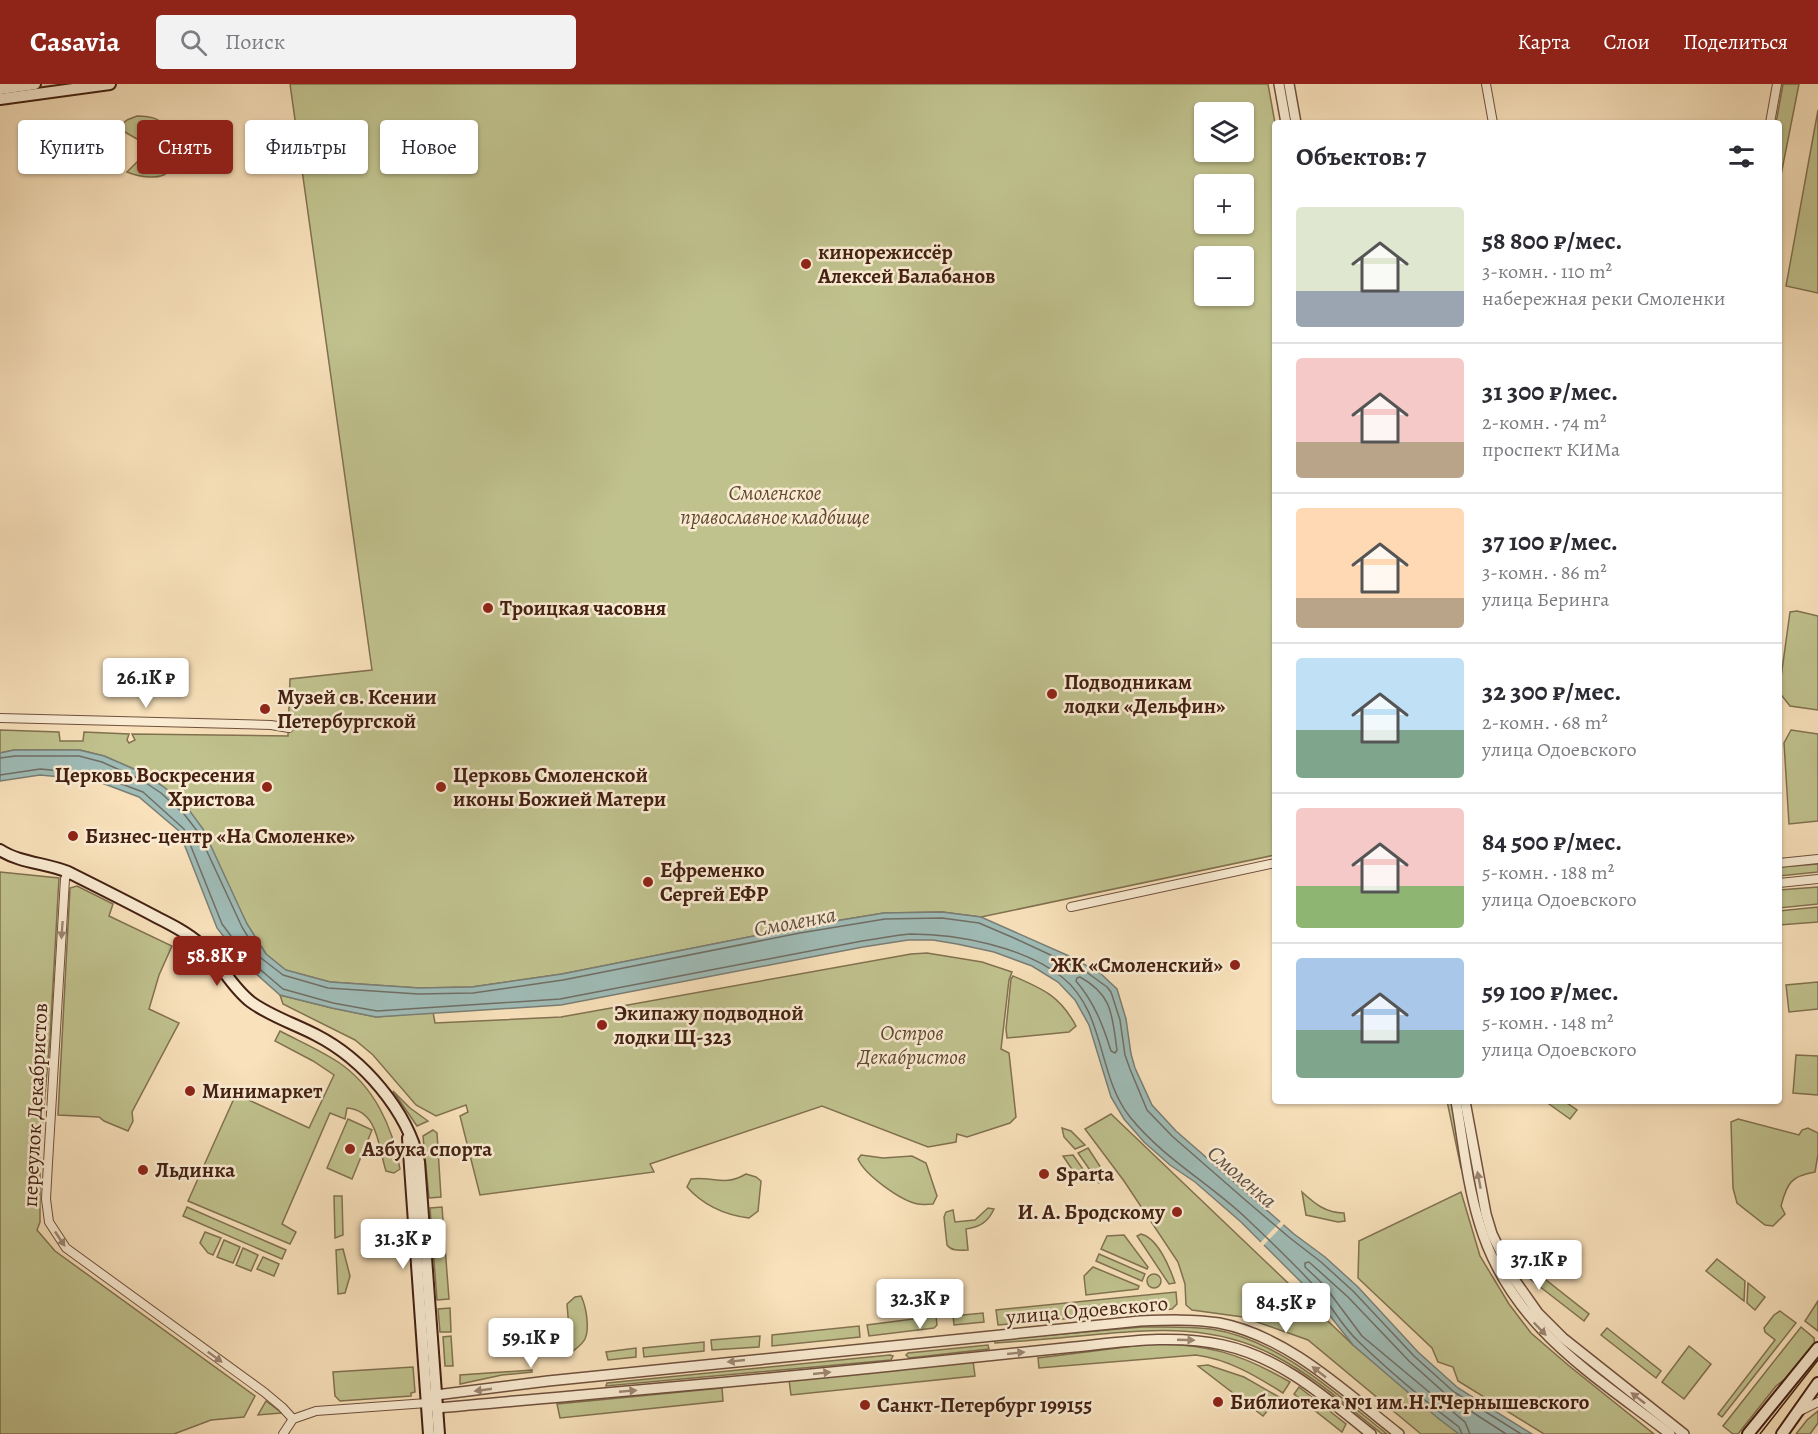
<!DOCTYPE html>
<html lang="ru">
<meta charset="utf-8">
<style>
:root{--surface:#fff;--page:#f2f2f3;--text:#2b2b33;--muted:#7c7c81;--line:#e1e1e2;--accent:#8f2418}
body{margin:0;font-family:Alegreya,serif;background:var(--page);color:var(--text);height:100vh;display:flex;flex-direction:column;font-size:22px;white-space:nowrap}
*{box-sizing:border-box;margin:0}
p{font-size:20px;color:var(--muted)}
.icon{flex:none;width:33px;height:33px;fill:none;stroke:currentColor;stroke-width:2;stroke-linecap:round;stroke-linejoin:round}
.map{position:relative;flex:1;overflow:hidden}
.sheet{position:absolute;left:1272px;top:36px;width:510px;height:984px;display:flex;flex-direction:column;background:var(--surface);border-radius:6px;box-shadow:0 2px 4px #0004}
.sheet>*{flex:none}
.top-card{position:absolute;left:18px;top:36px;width:570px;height:54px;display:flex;gap:12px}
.tools{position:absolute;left:1194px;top:18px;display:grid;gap:12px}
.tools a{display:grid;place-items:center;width:60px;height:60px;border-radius:6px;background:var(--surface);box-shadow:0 2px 4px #0004;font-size:30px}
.price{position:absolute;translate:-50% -51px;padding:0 14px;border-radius:6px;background:#fff;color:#222;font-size:20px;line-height:39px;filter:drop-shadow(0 2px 3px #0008)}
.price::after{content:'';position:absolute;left:50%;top:36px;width:18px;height:14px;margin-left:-9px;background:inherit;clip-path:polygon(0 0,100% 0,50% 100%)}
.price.active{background:var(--accent);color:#fff}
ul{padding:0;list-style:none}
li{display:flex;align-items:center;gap:18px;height:150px;padding:0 24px}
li+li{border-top:2px solid var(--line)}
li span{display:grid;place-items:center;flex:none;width:168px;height:120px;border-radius:6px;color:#555}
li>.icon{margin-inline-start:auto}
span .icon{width:72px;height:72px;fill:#fffc;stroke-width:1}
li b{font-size:26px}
h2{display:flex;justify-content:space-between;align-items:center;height:72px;padding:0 24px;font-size:26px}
.pill{padding:0 21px;border-radius:6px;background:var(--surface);box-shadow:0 2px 4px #0004;font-size:21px;line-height:54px}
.pill.active{background:var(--accent);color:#fff}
header{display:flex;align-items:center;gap:36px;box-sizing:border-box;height:84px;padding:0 30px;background:var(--accent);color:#fff}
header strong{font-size:28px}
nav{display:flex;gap:33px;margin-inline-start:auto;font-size:21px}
.search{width:420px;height:54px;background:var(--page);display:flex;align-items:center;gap:15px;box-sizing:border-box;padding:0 21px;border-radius:6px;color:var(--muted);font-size:22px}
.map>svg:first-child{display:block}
.green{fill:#c0c28e;stroke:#827150;stroke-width:1.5;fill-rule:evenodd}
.water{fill:#9fbcb7;stroke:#7a7e75;stroke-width:1.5}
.pier{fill:#f8e1bb}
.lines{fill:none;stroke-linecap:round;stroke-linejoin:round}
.shore{stroke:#716e65;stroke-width:1.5}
.minor-casing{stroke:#70503d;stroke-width:10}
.tertiary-casing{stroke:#70503d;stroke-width:12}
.secondary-casing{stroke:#432013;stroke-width:14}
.minor{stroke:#faecd3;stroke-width:8}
.tertiary{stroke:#faecd3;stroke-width:9}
.secondary{stroke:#faecd3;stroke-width:10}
.tram{stroke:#432013;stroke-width:1.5}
.oneway{fill:#9e8673}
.poi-dot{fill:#8f2418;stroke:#faecd3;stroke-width:2}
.labels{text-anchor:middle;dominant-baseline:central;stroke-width:5;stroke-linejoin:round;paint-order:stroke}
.poi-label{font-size:21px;font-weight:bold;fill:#432013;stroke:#faecd3;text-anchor:start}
.park-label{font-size:21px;font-style:italic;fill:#624832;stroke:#faecd3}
.street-label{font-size:21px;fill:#432013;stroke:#faecd3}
.water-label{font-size:22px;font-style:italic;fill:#5f4f44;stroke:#faecd3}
</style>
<header>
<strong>Casavia</strong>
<div class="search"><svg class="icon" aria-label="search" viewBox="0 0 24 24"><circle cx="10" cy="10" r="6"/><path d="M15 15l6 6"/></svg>Поиск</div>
<nav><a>Карта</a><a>Слои</a><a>Поделиться</a></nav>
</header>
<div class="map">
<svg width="1818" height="1350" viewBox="0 0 1818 1350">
<rect width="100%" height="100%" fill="#f8e1bb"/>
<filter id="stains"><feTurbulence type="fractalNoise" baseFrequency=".00333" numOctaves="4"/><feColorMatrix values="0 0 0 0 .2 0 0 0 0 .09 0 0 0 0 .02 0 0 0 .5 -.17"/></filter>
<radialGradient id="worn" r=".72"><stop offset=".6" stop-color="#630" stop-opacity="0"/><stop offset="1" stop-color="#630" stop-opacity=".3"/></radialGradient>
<g class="green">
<path d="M290 0H1268L1275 39V771L981 833 942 828 884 829 799 843 562 890 472 903 419 904 330 898 285 886 266 870 247 840 189 726 165 704 143 689 104 672 80 666H14L0 669V646L59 648 60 657H83L84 648 129 650 127 656 129 659 135 656 132 650 288 652 290 595 372 586ZM1204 28H1244V68H1204ZM1204 100H1244V140H1204ZM1204 172H1244V212H1204Z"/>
<path d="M1783 0H1799L1781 91H1779V39H1776Z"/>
<path d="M1818 26V209L1786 202Z"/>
<path d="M137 32C152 32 161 35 170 46L169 51 158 54 143 51 137 55 118 44 127 36Z"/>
<path d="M159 70 171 76C171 79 171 83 169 86 162 98 137 92 127 88L137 78C148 80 153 79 159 70Z"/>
<path d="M1797 527 1818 532V626L1790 622 1779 608 1790 528Z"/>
<path d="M1791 646 1818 650V737L1789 740 1784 659Z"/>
<path d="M1818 780V788L1779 792V783Z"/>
<path d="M0 788 59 794 50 954 40 1069V1138L37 1146 55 1167 255 1312 244 1333 211 1336 174 1350H0Z"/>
<path d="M77 802 113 820 109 832 172 862 159 891 149 925 179 939 132 1028 133 1037 128 1047 104 1037 99 1033 58 1031 70 804Z"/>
<path d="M1818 803V820L1779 824V806Z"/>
<path d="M1818 823V838L1779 841V827Z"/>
<path d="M927 869 982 878 1012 888 1009 896 1001 965 1009 969 1016 1033 1010 1039 967 1053 957 1050 956 1058 928 1063 822 1022 650 1080 654 1088 480 1111 460 1032 468 1028 466 1021 436 1032 416 1021 373 971 355 956 283 920 280 911 332 924 376 933 433 928 435 939 561 933 911 870Z"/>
<path d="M1013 892C1043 905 1060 912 1076 942L1069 948 1007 954 1006 945 1011 895Z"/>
<path d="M1818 898V925L1789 928 1786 901Z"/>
<path d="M280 947C299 957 320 966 338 978 374 1002 393 1043 400 1085L394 1089 386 1087C378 1063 379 1027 347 1024L345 1035 330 1029 282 1140 296 1148 290 1160 188 1117 236 1010 309 1044 334 991 313 977 275 957Z"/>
<path d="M1796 971 1818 972V1011L1793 1009Z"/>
<path d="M393 1007 410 1024 428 1037 417 1042Z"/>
<path d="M1447 1017H1451L1463 1084H1461Z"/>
<path d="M1552 1017H1564L1577 1026 1570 1035 1549 1020Z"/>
<path d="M1111 1030 1353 1261 1461 1350H1421L1308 1256 1243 1233 1192 1226 1186 1221 1185 1200 1178 1178 1124 1097 1085 1045Z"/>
<path d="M348 1035 372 1046 352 1095 327 1084Z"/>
<path d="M1738 1035 1799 1051 1802 1046 1808 1044 1818 1049V1070L1815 1088C1791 1092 1787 1099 1781 1122L1785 1130 1773 1142 1765 1141 1737 1119 1733 1104 1731 1038Z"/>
<path d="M1062 1044 1071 1047 1085 1061 1075 1065 1064 1053Z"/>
<path d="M433 1046 437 1049 441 1113 429 1114 423 1052Z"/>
<path d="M1088 1064 1107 1093 1099 1099 1078 1069Z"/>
<path d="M861 1071 883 1074 912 1072 926 1079 937 1112 933 1120C928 1120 923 1121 918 1120 901 1117 865 1091 858 1075Z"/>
<path d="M1073 1071 1085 1088 1076 1091 1063 1072Z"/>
<path d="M746 1090 756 1093 761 1097 758 1127 749 1134C725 1131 703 1121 687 1103L691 1095C713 1092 724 1103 746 1090Z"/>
<path d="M1302 1108C1315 1120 1326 1129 1344 1129L1345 1137 1338 1138 1306 1131Z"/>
<path d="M1461 1108 1480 1172 1509 1220 1531 1249 1568 1281 1654 1350H1544L1458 1297 1453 1283 1438 1278 1432 1264 1358 1194 1359 1157Z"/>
<path d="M334 1112H342L343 1151 335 1154Z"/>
<path d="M187 1123 286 1166 282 1175 183 1132Z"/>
<path d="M442 1123 449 1215 437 1216 430 1124Z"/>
<path d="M988 1124 994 1125C988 1138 980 1143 966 1145L968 1166C961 1166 952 1168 947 1161L944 1133 946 1128 953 1126 955 1138 975 1136Z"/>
<path d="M205 1148 221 1154 213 1171 208 1169 200 1159Z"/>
<path d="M1141 1150C1158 1154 1170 1184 1175 1199L1169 1200 1137 1152Z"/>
<path d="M1124 1151 1148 1183 1147 1185 1101 1165 1107 1152Z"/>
<path d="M224 1156 240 1163 233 1179 217 1173Z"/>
<path d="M243 1164 258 1171 251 1187 236 1181Z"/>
<path d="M343 1165 350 1192 345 1209 338 1210 336 1166Z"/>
<path d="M1099 1170 1145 1190 1142 1197 1096 1177Z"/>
<path d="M263 1173 279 1180 274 1192 257 1185Z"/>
<path d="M1717 1175 1745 1197 1744 1217 1706 1187Z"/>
<path d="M1093 1183 1139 1202 1138 1205 1086 1211 1084 1192Z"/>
<path d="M1536 1188 1589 1230 1584 1237 1530 1195Z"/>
<circle cx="1154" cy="1197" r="7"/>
<path d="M1748 1199 1765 1213 1755 1226 1747 1219Z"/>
<path d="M1176 1208 1177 1220 1172 1225 998 1241 996 1226Z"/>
<path d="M581 1212C586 1222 590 1244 585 1255 582 1261 575 1265 571 1269L567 1220 575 1213Z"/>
<path d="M1818 1217V1247L1805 1237Z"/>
<path d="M450 1224 451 1248H440L438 1225Z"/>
<path d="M1780 1227 1796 1239 1722 1333 1718 1330 1775 1256 1765 1248 1764 1244 1774 1231Z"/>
<path d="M983 1229 984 1238 954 1241 953 1232Z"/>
<path d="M936 1232 937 1241 934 1244 869 1252 867 1241Z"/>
<path d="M859 1242 860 1253 772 1262V1251Z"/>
<path d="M1142 1243C1165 1243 1188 1242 1211 1245 1278 1255 1336 1310 1387 1350H1382C1348 1323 1314 1292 1275 1272 1215 1240 1156 1245 1091 1251 1059 1254 1027 1257 995 1259L994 1256Z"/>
<path d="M1801 1243 1814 1254 1815 1263 1794 1288 1776 1302 1738 1350H1733L1723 1342Z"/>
<path d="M1607 1244 1661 1287 1656 1294 1601 1251Z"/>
<path d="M451 1252 453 1282H445L443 1253Z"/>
<path d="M760 1252 759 1263 712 1266 711 1256Z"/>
<path d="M704 1258V1267L644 1273 643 1264Z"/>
<path d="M1150 1260C1206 1259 1242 1270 1290 1298L1283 1309C1256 1292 1228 1275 1196 1271L1039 1284 1038 1274Z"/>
<path d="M988 1261 989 1265 909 1274 906 1271 908 1269Z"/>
<path d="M1689 1262 1711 1280 1684 1315 1662 1298Z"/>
<path d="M636 1264V1273L608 1276 606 1268Z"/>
<path d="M890 1271 893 1272 891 1276 606 1302 607 1299Z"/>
<path d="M973 1277 975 1292 791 1311 789 1296Z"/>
<path d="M1208 1281 1244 1293 1279 1313 1263 1332 1198 1282Z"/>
<path d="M413 1283 415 1308 411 1309V1312L340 1317 335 1312 333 1288Z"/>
<path d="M532 1286V1288L502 1291 460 1300V1291Z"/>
<path d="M1299 1303 1346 1340 1342 1348 1294 1310Z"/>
<path d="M722 1304 723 1317 560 1334 557 1320Z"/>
<path d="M266 1317 282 1329 258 1331Z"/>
<path d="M1818 1327V1339L1810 1350H1796L1807 1336Z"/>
</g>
<path class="water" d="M14 666H79L104 672 143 689 165 704 189 726 203 745 247 840 266 870 286 886 330 898 419 904 472 903 562 890 799 843 884 829 942 828 981 833 1069 872 1100 889 1117 905 1126 935 1131 970 1135 984 1152 1021 1176 1047 1294 1150 1325 1173 1358 1203 1418 1268 1458 1304 1532 1350H1459L1439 1335 1353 1261 1312 1209 1241 1138 1195 1098 1170 1081 1144 1058 1124 1035 1111 1013 1089 941 1075 916 1058 898 1032 882 994 868 957 860 933 856H908L863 863 561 921 376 933 332 924 280 911 245 880 217 844 179 747 139 713 94 696 40 691 0 697V669Z"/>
<path class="pier" d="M1282 1136 1285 1139 1262 1163 1259 1160Z"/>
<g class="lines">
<g class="shore">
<path d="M0 674 15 672H79L102 678 140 695 161 709 184 730 198 748 242 843 261 874 283 891 328 904 418 910 473 909 563 896 800 849 885 835 942 834 979 839 1014 854 1085 887 1107 903 1111 908 1120 936 1125 971 1130 985 1147 1026 1172 1052 1243 1114 1290 1154 1321 1178 1353 1207 1414 1272 1454 1308 1521 1350"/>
<path d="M0 691 40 685 95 690 143 708 184 745 222 840 249 876 283 905 333 919 377 927 560 915 862 857C878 855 895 851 911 850 958 850 1024 863 1062 893 1106 928 1097 992 1130 1033 1163 1074 1209 1099 1246 1134 1270 1157 1295 1180 1317 1205 1332 1222 1342 1243 1359 1258 1390 1288 1425 1317 1459 1343L1462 1350"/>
<path d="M1080 893C1113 911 1112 932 1117 966L1115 969 1111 967C1103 941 1094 918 1076 897L1077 894Z"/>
<path d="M1470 1350 1465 1338 1362 1252 1323 1200 1305 1183V1179L1309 1178 1348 1213 1409 1277 1449 1313 1506 1350"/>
</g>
<g class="minor-casing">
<g id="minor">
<path d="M1486 0 1493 39"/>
<path d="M1770 39 1777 0"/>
<path d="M0 634 271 641 289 644"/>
<path d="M1779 779 1818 775"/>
<path d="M68 788 65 795 48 1079 46 1115 49 1138 66 1164 264 1308 282 1323 293 1335"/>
<path d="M1779 799 1818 795"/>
<path d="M1071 823 1275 779"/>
<path d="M1800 1327 1818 1318"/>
<path d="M283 1350 293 1335 316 1327 427 1319"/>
</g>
</g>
<g class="tertiary-casing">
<g id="tertiary">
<path d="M1279 0 1286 39"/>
<path d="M1289 0 1296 39"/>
<path d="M1456 1017C1463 1057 1467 1099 1479 1138 1509 1241 1590 1288 1670 1350"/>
<path d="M1465 1017 1486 1130 1492 1150 1514 1195 1538 1229 1563 1254 1684 1350"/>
<path d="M432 1315 436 1311 548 1297 1140 1237C1166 1236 1193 1235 1219 1239 1288 1252 1345 1308 1399 1350"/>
<path d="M433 1322 437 1324C601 1309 765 1296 929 1278 977 1273 1025 1268 1074 1263 1123 1258 1174 1250 1223 1261 1282 1274 1325 1313 1371 1350"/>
</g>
</g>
<g class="secondary-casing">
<g id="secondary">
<path d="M0 5 35 0"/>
<path d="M0 15 110 0"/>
<path d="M0 766C20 779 46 779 68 788 98 803 128 818 158 834 172 841 188 849 200 860 220 877 230 902 251 918 270 932 295 940 316 951 363 975 407 1026 419 1078L439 1350"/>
<path d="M408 1054 429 1350"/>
<path d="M1748 1350 1818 1264"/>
<path d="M1782 1350 1818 1299"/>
</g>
</g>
<use href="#minor" class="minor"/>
<use href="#tertiary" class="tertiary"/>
<use href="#secondary" class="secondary"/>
<path class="tram" d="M1760 1350 1818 1276"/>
</g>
<defs><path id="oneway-solid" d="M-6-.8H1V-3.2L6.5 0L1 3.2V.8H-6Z" transform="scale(1.5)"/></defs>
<g class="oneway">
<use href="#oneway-solid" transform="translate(62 846) rotate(94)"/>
<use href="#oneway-solid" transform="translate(1479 1096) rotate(-101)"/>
<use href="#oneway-solid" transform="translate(60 1155) rotate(56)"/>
<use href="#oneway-solid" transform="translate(1540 1245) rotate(46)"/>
<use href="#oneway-solid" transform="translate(1186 1256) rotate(2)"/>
<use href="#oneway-solid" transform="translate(1016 1269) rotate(-6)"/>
<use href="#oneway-solid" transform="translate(215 1273) rotate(36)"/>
<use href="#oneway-solid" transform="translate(736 1277) rotate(174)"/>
<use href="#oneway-solid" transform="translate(1319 1288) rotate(-142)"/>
<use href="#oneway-solid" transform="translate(822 1289) rotate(-6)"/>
<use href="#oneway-solid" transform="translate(483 1306) rotate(172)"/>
<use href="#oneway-solid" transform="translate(628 1307) rotate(-5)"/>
<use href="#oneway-solid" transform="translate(1638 1314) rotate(-142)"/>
</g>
<g class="poi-dot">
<circle cx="806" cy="180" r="6"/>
<circle cx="488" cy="524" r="6"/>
<circle cx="1052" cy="610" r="6"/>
<circle cx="265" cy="625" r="6"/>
<circle cx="267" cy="703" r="6"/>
<circle cx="441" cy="703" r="6"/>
<circle cx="73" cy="752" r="6"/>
<circle cx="648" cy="798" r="6"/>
<circle cx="1235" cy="881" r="6"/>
<circle cx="602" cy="941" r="6"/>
<circle cx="190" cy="1007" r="6"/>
<circle cx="350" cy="1065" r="6"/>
<circle cx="143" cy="1086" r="6"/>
<circle cx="1044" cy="1090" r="6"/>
<circle cx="1177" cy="1128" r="6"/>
<circle cx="1218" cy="1318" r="6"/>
<circle cx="865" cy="1321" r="6"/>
</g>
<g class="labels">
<g class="poi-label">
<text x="818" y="168">кинорежиссёр<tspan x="818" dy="24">Алексей Балабанов</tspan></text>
<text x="500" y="524">Троицкая часовня</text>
<text x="1064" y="598">Подводникам<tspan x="1064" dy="24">лодки «Дельфин»</tspan></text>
<text x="277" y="613">Музей св. Ксении<tspan x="277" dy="24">Петербургской</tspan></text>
<text x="255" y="691" text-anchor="end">Церковь Воскресения<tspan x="255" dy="24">Христова</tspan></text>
<text x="453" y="691">Церковь Смоленской<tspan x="453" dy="24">иконы Божией Матери</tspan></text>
<text x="85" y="752">Бизнес-центр «На Смоленке»</text>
<text x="660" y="786">Ефременко<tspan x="660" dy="24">Сергей ЕФР</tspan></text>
<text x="1223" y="881" text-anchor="end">ЖК «Смоленский»</text>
<text x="614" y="929">Экипажу подводной<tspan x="614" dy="24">лодки Щ-323</tspan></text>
<text x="202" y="1007">Минимаркет</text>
<text x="362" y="1065">Азбука спорта</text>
<text x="155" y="1086">Льдинка</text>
<text x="1056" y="1090">Sparta</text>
<text x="1165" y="1128" text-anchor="end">И. А. Бродскому</text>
<text x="1230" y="1318">Библиотека №1 им.Н.Г.Чернышевского</text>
<text x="877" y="1321">Санкт-Петербург 199155</text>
</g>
<g class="park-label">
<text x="775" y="409">Смоленское<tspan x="775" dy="24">православное кладбище</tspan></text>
<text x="912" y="949">Остров<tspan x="912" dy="24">Декабристов</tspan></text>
</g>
<g class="street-label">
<text transform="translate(35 1021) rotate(-87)">переулок Декабристов</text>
<text transform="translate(1087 1226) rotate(-5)">улица Одоевского</text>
</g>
<g class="water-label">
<text transform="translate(795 838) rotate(-11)">Смоленка</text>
<text transform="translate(1242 1093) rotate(41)">Смоленка</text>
</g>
</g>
<rect width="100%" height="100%" filter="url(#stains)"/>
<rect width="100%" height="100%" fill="url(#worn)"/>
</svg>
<div class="tools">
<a><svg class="icon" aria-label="layers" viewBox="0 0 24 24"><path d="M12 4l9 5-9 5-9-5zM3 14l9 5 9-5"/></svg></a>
<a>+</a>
<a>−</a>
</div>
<b class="price" style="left:146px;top:625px">26.1K ₽</b>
<b class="price active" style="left:217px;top:903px">58.8K ₽</b>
<b class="price" style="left:403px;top:1186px">31.3K ₽</b>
<b class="price" style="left:1539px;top:1207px">37.1K ₽</b>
<b class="price" style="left:920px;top:1246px">32.3K ₽</b>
<b class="price" style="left:1286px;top:1250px">84.5K ₽</b>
<b class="price" style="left:531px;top:1285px">59.1K ₽</b>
<div class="top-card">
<a class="pill">Купить</a>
<a class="pill active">Снять</a>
<a class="pill">Фильтры</a>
<a class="pill">Новое</a>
</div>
<section class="sheet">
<h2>Объектов: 7<svg class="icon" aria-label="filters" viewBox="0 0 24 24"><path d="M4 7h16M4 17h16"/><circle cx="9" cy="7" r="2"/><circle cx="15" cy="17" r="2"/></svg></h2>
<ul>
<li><span style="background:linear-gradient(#dfe7d0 70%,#9aa5b1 0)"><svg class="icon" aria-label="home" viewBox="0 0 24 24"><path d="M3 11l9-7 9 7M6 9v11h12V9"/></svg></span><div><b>58 800 ₽/мес.</b><p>3-комн. · 110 m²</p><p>набережная реки Смоленки</p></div></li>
<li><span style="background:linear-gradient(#f6c9c9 70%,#b9a48a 0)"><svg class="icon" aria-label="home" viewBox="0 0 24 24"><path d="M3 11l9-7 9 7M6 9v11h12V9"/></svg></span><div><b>31 300 ₽/мес.</b><p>2-комн. · 74 m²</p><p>проспект КИМа</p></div></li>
<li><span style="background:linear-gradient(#ffd9b3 75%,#b9a48a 0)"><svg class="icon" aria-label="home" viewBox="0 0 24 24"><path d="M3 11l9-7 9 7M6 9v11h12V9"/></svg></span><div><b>37 100 ₽/мес.</b><p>3-комн. · 86 m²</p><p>улица Беринга</p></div></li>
<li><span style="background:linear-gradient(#bfe0f5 60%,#7fa58c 0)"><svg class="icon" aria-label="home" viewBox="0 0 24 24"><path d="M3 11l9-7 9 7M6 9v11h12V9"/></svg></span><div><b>32 300 ₽/мес.</b><p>2-комн. · 68 m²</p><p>улица Одоевского</p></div></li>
<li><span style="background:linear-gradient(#f6c9c9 65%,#8fb573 0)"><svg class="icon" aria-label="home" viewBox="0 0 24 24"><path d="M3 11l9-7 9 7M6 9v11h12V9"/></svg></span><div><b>84 500 ₽/мес.</b><p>5-комн. · 188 m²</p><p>улица Одоевского</p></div></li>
<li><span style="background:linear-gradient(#a9c7e8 60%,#7fa58c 0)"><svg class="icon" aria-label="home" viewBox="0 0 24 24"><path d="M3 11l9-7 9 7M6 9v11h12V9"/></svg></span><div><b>59 100 ₽/мес.</b><p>5-комн. · 148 m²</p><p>улица Одоевского</p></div></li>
</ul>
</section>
</div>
